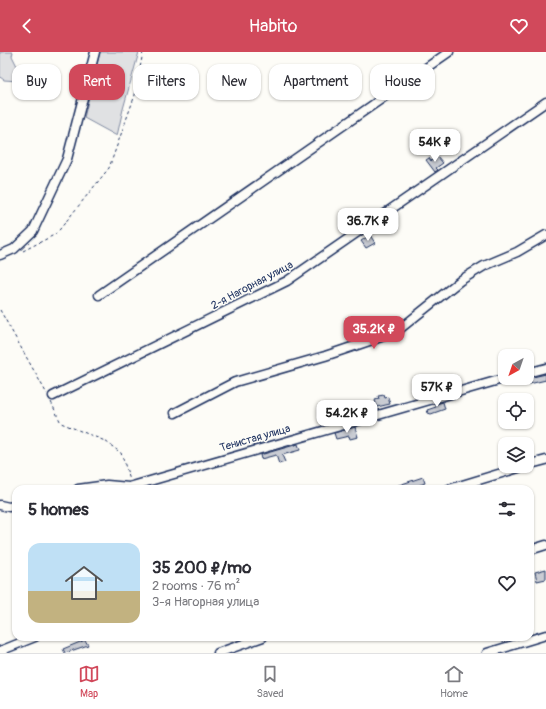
<!DOCTYPE html>
<meta charset="utf-8">
<style>
:root{--surface:#fff;--page:#f7f7f7;--text:#2b2b33;--muted:#7c7c81;--line:#e1e1e2;--accent:#d1495b}
body{margin:0;font-family:Pangolin,sans-serif;background:var(--page);color:var(--text);height:100vh;display:flex;flex-direction:column;font-size:15px;white-space:nowrap}
*{box-sizing:border-box;margin:0}
p{font-size:13px;color:var(--muted)}
.icon{flex:none;width:22px;height:22px;fill:none;stroke:currentColor;stroke-width:2;stroke-linecap:round;stroke-linejoin:round}
.map{position:relative;flex:1;overflow:hidden}
.side{position:absolute;left:12px;top:433px;width:522px;height:156px;display:flex;flex-direction:column;background:var(--surface);border-radius:12px;box-shadow:0 1px 3px #0004}
.side>*{flex:none}
.guide{position:absolute;left:12px;top:12px;width:522px;height:36px;display:flex;gap:8px}
.needle{width:26px;rotate:220deg}
.buttons{position:absolute;left:498px;top:297px;display:grid;gap:8px}
.buttons a{display:grid;place-items:center;width:36px;height:36px;border-radius:8px;background:var(--surface);box-shadow:0 1px 3px #0004;font-size:20px}
.price{position:absolute;translate:-50% -34px;padding:0 9px;border-radius:8px;background:#fff;color:#222;font-size:13px;line-height:26px;filter:drop-shadow(0 1px 2px #0008)}
.price::after{content:'';position:absolute;left:50%;top:24px;width:12px;height:9px;margin-left:-6px;background:inherit;clip-path:polygon(0 0,100% 0,50% 100%)}
.price.current{background:var(--accent);color:#fff}
ul{padding:0;list-style:none}
li{display:flex;align-items:center;gap:12px;height:100px;padding:0 16px}
li span{display:grid;place-items:center;flex:none;width:112px;height:80px;border-radius:12px;color:#555}
li>.icon{margin-inline-start:auto}
span .icon{width:48px;height:48px;fill:#fffc;stroke-width:1}
li b{font-size:17px}
h2{display:flex;justify-content:space-between;align-items:center;height:48px;padding:0 16px;font-size:17px}
.tag{padding:0 14px;border-radius:12px;background:var(--surface);box-shadow:0 1px 3px #0004;font-size:14px;line-height:36px}
.tag.current{background:var(--accent);color:#fff}
header{display:flex;justify-content:space-between;align-items:center;height:52px;padding:0 16px;background:var(--accent);color:#fff;font-size:18px;font-weight:600}
.tab-bar{display:flex;justify-content:space-around;align-items:center;height:56px;border-top:1px solid var(--line);background:var(--surface);font-size:11px;color:var(--muted)}
.tab-bar a{display:grid;justify-items:center;gap:2px}
.tab-bar .current{color:var(--accent)}
.map>svg:first-child{display:block}
.green{fill:#e0e1e3;stroke:#7e88a0}
.building{fill:#c9ccd3;stroke:#1b2f5e}
.lines{fill:none;stroke-linecap:round;stroke-linejoin:round}
.minor-casing{stroke:#1b2f5e;stroke-width:11}
.path{stroke:#1b2f5e;stroke-width:1;stroke-dasharray:3 3;stroke-linecap:butt}
.minor{stroke:#fdfcf7;stroke-width:8}
.labels{text-anchor:middle;dominant-baseline:central;stroke-width:3;stroke-linejoin:round;paint-order:stroke}
.street-label{font-size:11px;fill:#1b2f5e;stroke:#fdfcf7}
</style>
<header><svg class="icon" aria-label="back" viewBox="0 0 24 24"><path d="M15 5l-7 7 7 7"/></svg>Habito<svg class="icon" aria-label="heart" viewBox="0 0 24 24"><path d="M12 20l-8-8c-3-5 5-10 8-4 3-6 11-1 8 4z"/></svg></header>
<div class="map">
<svg width="546" height="601" viewBox="0 0 546 601">
<rect width="100%" height="100%" fill="#fdfcf7"/>
<filter id="ink" filterUnits="userSpaceOnUse"><feTurbulence type="fractalNoise" baseFrequency=".025" numOctaves="2"/><feDisplacementMap in="SourceGraphic" scale="8" xChannelSelector="R" yChannelSelector="G"/><feConvolveMatrix kernelMatrix="1 2 1 2 8 2 1 2 1" color-interpolation-filters="sRGB"/></filter>
<g filter="url(#ink)">
<g class="green">
<path d="M0 0H13L12 4 19 18 18 29 4 28 0 25Z"/>
<path d="M100 0H139L123 57 117 84 84 66Z"/>
</g>
<g class="building">
<path d="M437 104 443 111 436 116 438 118 435 120 426 108 429 106 431 109Z"/>
<path d="M370 183 375 191 366 196 361 189Z"/>
<path d="M546 322V328L529 332 528 326Z"/>
<path d="M384 343 385 346 388 345 390 352 377 355 375 348 379 347 378 344Z"/>
<path d="M443 350 445 357 431 362 428 361 427 358 436 355V352Z"/>
<path d="M355 375 358 385 350 387 349 384 336 387 334 381Z"/>
<path d="M298 392 300 398 282 403 285 410 279 412 276 403 261 407 260 403Z"/>
<path d="M423 425 425 431 420 433 409 437H387Z"/>
<path d="M546 517V527L537 529 535 520Z"/>
<path d="M85 588 88 593 65 601 63 597Z"/>
</g>
<g class="lines">
<g class="minor-casing">
<g id="minor">
<path d="M0 203 14 197 33 179 67 107 95 0"/>
<path d="M99 243 449 0"/>
<path d="M527 321 546 316"/>
<path d="M53 344 287 229 546 50"/>
<path d="M175 361 235 330 325 304 396 280 461 228 484 214 517 200 546 183"/>
<path d="M527 413 546 408"/>
<path d="M78 437 107 433 129 435 506 326"/>
<path d="M449 437 525 414"/>
<path d="M0 453 9 455 16 453"/>
<path d="M530 498 546 493"/>
<path d="M0 599 35 585"/>
<path d="M218 601 263 585"/>
<path d="M487 601 546 583"/>
</g>
</g>
<g class="path">
<path d="M23 199 56 182 109 116 135 43 143 0"/>
<path d="M0 258 47 342"/>
<path d="M51 350 61 371 105 389 121 401 130 428"/>
</g>
<use href="#minor" class="minor"/>
</g>
</g>
<g class="labels">
<g class="street-label">
<text transform="translate(252 233) rotate(-28)">2-я Нагорная улица</text>
<text transform="translate(255 386) rotate(-16)">Тенистая улица</text>
</g>
</g>
</svg>
<div class="buttons">
<a><svg class="needle" viewBox="-14 -14 28 28"><path d="M0-13l5 13h-10z" fill="#e53935"/><path d="M0 13l5-13h-10z" fill="#7c7c81"/></svg></a>
<a><svg class="icon" aria-label="locate" viewBox="0 0 24 24"><circle cx="12" cy="12" r="6"/><path d="M12 2v4M12 18v4M2 12h4M18 12h4"/></svg></a>
<a><svg class="icon" aria-label="layers" viewBox="0 0 24 24"><path d="M12 4l9 5-9 5-9-5zM3 14l9 5 9-5"/></svg></a>
</div>
<b class="price" style="left:435px;top:111px">54K ₽</b>
<b class="price" style="left:368px;top:190px">36.7K ₽</b>
<b class="price current" style="left:374px;top:298px">35.2K ₽</b>
<b class="price" style="left:437px;top:356px">57K ₽</b>
<b class="price" style="left:347px;top:382px">54.2K ₽</b>
<div class="guide">
<a class="tag">Buy</a>
<a class="tag current">Rent</a>
<a class="tag">Filters</a>
<a class="tag">New</a>
<a class="tag">Apartment</a>
<a class="tag">House</a>
</div>
<section class="side">
<h2>5 homes<svg class="icon" aria-label="filters" viewBox="0 0 24 24"><path d="M4 7h16M4 17h16"/><circle cx="9" cy="7" r="2"/><circle cx="15" cy="17" r="2"/></svg></h2>
<ul>
<li><span style="background:linear-gradient(#bfe0f5 60%,#c2b280 0)"><svg class="icon" aria-label="home" viewBox="0 0 24 24"><path d="M3 11l9-7 9 7M6 9v11h12V9"/></svg></span><div><b>35 200 ₽/mo</b><p>2 rooms · 76 m²</p><p>3-я Нагорная улица</p></div><svg class="icon" aria-label="heart" viewBox="0 0 24 24"><path d="M12 20l-8-8c-3-5 5-10 8-4 3-6 11-1 8 4z"/></svg></li>
</ul>
</section>
</div>
<nav class="tab-bar">
<a class="current"><svg class="icon" aria-label="map" viewBox="0 0 24 24"><path d="M3 6l6-2 6 2 6-2v14l-6 2-6-2-6 2zM9 4v14M15 6v14"/></svg>Map</a>
<a><svg class="icon" aria-label="saved" viewBox="0 0 24 24"><path d="M7 4h10v16l-5-4-5 4z"/></svg>Saved</a>
<a><svg class="icon" aria-label="home" viewBox="0 0 24 24"><path d="M3 11l9-7 9 7M6 9v11h12V9"/></svg>Home</a>
</nav>
